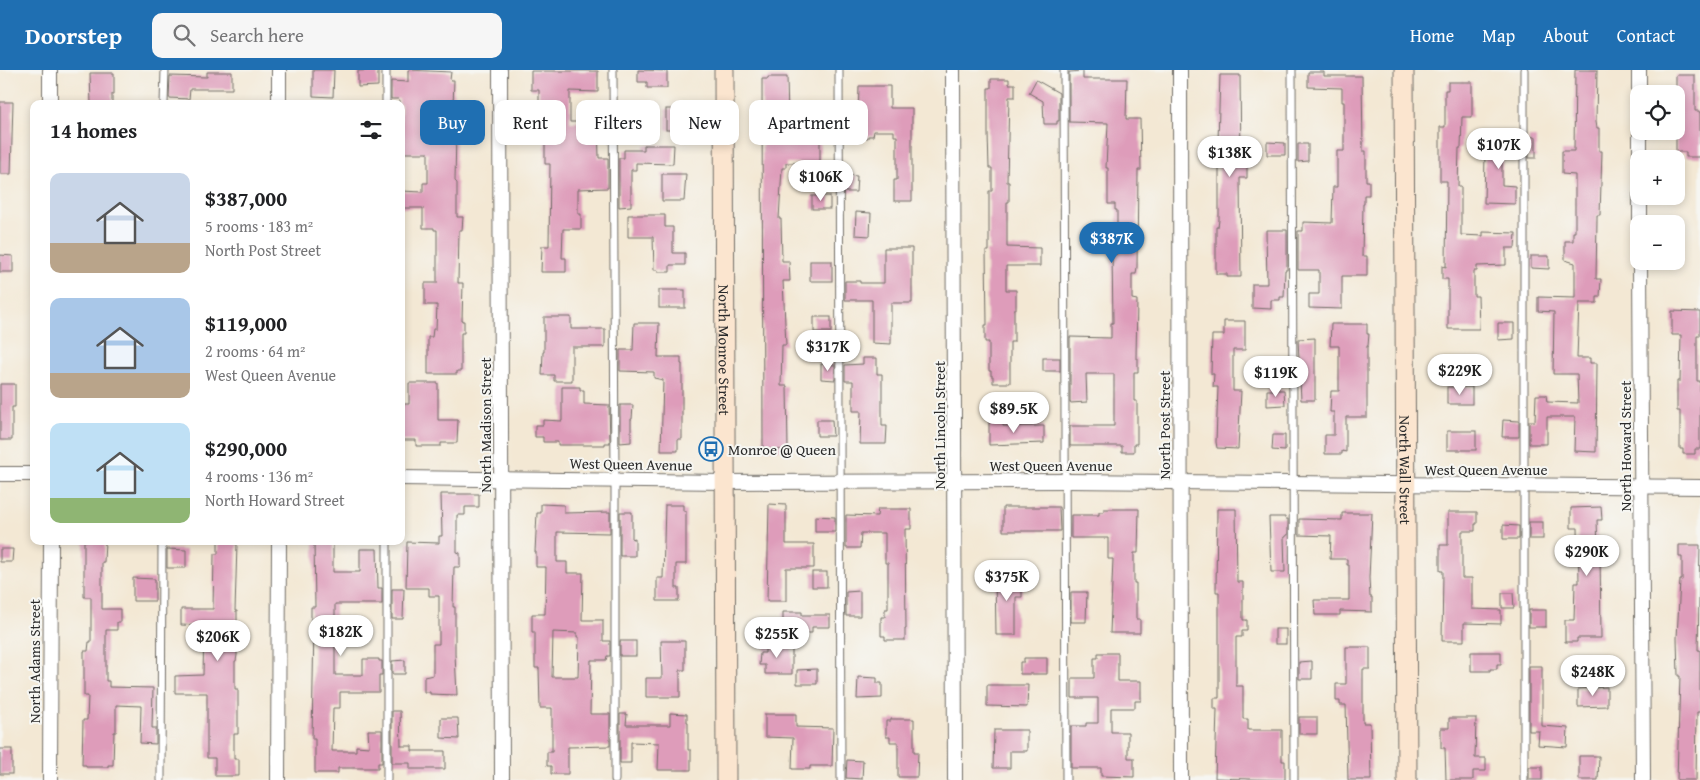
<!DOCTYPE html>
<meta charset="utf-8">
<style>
:root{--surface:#fff;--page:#f6f6f6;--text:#202124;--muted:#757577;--accent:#1f6fb2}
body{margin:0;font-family:"Gentium Book Plus",serif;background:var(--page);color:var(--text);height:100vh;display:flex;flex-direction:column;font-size:19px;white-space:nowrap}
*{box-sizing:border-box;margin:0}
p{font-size:16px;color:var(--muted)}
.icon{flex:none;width:28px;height:28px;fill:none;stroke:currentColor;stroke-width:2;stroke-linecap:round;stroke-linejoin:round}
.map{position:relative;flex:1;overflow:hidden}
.side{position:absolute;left:30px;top:30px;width:375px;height:445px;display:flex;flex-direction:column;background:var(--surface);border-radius:10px;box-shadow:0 2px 8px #0003}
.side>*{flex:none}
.top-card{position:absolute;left:420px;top:30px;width:475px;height:45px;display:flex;gap:10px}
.buttons{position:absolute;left:1630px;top:15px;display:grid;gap:10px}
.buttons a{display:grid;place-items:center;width:55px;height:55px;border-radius:10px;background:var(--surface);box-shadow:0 2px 8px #0003;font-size:25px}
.price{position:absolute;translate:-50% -42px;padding:0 11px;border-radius:18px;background:#fff;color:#222;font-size:16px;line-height:32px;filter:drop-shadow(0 1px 2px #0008)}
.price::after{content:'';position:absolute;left:50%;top:30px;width:15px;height:11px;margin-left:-8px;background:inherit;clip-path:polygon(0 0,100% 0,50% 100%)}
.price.on{background:var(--accent);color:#fff}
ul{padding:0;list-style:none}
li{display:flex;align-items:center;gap:15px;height:125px;padding:0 20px}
li span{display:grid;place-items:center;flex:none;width:140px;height:100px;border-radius:10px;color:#555}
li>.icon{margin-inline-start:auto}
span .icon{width:60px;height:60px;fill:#fffc;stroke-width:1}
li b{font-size:21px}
h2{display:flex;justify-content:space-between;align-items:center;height:60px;padding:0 20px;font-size:21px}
.pill{padding:0 18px;border-radius:10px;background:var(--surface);box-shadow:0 2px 8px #0003;font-size:18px;line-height:45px}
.pill.on{background:var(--accent);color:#fff}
header{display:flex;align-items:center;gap:30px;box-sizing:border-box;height:70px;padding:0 25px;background:var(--accent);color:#fff}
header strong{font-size:24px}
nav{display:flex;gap:28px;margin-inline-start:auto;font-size:18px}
.search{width:350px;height:45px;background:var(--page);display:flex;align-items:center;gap:12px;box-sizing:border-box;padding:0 18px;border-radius:10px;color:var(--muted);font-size:19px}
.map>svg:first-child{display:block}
.building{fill:#de9cba;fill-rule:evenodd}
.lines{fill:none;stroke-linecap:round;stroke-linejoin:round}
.lane-casing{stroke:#716d66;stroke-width:9}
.street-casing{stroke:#716d66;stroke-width:16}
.secondary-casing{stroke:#716d66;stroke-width:21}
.lane{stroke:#fff;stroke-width:7}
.street{stroke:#fff;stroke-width:14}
.secondary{stroke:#fbe5cf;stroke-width:19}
.labels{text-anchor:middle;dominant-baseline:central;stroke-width:4;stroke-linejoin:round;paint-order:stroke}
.street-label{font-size:15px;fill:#2b2b2b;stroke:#f6f6f2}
.poi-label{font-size:15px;fill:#2b2b2b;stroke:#f6f6f2;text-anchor:start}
</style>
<header>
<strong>Doorstep</strong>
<div class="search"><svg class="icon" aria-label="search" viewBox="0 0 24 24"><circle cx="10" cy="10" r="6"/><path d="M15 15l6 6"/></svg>Search here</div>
<nav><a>Home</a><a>Map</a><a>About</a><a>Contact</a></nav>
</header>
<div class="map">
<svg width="1700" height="710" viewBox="0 0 1700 710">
<rect width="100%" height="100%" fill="#f6f6f2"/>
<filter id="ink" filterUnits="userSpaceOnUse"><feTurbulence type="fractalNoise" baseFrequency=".02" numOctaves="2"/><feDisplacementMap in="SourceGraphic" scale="10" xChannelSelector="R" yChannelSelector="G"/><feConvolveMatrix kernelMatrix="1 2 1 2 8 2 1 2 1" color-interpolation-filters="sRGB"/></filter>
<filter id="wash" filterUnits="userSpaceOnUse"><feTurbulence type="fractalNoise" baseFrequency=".0096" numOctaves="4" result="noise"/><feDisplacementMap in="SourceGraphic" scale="20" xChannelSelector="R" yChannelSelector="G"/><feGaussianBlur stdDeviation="1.12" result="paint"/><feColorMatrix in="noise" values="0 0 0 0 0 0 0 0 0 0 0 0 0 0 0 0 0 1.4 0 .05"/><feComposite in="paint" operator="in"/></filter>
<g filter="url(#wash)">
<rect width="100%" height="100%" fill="#f3e8d4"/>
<g id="blocks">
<g class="building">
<path d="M313 0H334L333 27 313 26Z"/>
<path d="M378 0V16L358 17V1Z"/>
<path d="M408 0 451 2 450 10H454L453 36H456V46H459V62H456L455 111 457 113V147H463L462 160H459L458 213H463L462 251H464V263H461V301H457V304H428V267H432L433 259H436L437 235H425V213H437V160H434V158H423V138H401V121L423 122V113H428V83H401V34H399V29H391V11L408 12Z"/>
<path d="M638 0 667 1V18H647V12H638Z"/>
<path d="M1575 0H1597L1596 52 1597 58H1599V81H1602L1600 145H1597V149L1596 209H1601L1600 227H1597V233H1579L1577 288H1590V293H1597L1596 382 1574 381 1575 347H1547V374H1529V351H1535L1536 325H1546L1547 332 1578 333 1577 304H1553L1554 242 1538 241V227L1575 228V193L1565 190V171H1573V162H1575V105L1562 104V81H1574Z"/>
<path d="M531 1H598V22L570 21V52H598L599 88H608V118L578 119V144H581V159H563L562 188H566V202H541L542 176H549L550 94H545V58H542V53H539V20H531Z"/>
<path d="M1083 1V9H1127L1126 49H1140L1141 100H1138L1137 197 1136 204H1132V229L1137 230 1136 288H1138V302H1134V331H1137V374H1134V382H1122V376H1070V356H1114V304H1086L1087 332 1070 333V267L1111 268V253H1113L1112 184H1117V140H1115V134H1108V98H1106L1108 53 1069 52V2Z"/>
<path d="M207 2H232V19H190L189 29 169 28 170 6 207 7Z"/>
<path d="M1308 2H1324V6H1362L1363 81H1366V111H1369V125H1364V134H1363L1362 186H1367V206H1342V239L1309 238V224H1319V200H1298V161H1303V152L1332 153 1333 117H1337V81H1344V32H1342V18L1308 17Z"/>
<path d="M90 3H114V24H112V34H91Z"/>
<path d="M1220 5H1240L1241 90H1247V108H1240L1241 207H1227V204H1216V157H1218L1219 150V71H1218Z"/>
<path d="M1676 5H1695V41H1699L1700 44V87H1686V82H1676Z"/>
<path d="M768 7H787L788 49 820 50V53H834V68H820V93H786V98H782L779 149H781L782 191H789L790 211H783L786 275H782L781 316H787L788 380 763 379 762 9H768Z"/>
<path d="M991 9H1009V14H1015V27H1009L1007 112H1009V132H1007V177L1040 178V196H1006V220H1016V239H1014V272H1010V313H993V306H991V301H989V272H985V255H987L986 181H989V121H992V98H989L988 64V18H991Z"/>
<path d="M1036 10 1059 23V51H1057V54H1044L1043 31 1029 23Z"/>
<path d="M1448 12H1472V47H1462L1461 78H1459L1458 117H1461V165L1483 166V162L1516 163 1515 178H1506V195L1477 196V201H1474V226H1478L1479 259H1448V209H1442V196L1446 197 1447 111H1440V57H1445V20H1448Z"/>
<path d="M859 16H890V38H912V131H894V110H897V66H894V61H874L873 66H868V68H844V53H858Z"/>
<path d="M0 32H13L11 104H0Z"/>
<rect x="666" y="39" width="18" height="21"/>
<path d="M1489 66H1519V87H1502V115L1515 116V134L1484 133 1485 84H1489Z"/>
<rect x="1529" y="67" width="7" height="21"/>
<path d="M1267 72 1285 73V85H1267Z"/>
<path d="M1298 74H1308V91L1298 92Z"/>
<path d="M644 75H674L673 94 636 93V100H631V136L619 137V88H624V80H644Z"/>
<path d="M662 104H686L684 131H662Z"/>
<path d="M845 105 857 106 856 122H845Z"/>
<rect x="812" y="126" width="18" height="13"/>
<path d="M856 142 871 143 870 166 855 165Z"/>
<path d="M628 145H665V157H673V183H685V195H670V202H658V200H654L653 167H628Z"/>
<path d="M1266 160H1287V200H1285L1284 227H1280V230H1271V239L1252 238V214H1267Z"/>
<path d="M884 178H912V233H891V274L872 273V230H845V211H860V213H884Z"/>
<path d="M0 185 13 186V202H0Z"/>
<path d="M1531 186H1549V199L1531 198Z"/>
<rect x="810" y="191" width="22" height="20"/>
<rect x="659" y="220" width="26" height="18"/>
<path d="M1672 241 1700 242V266H1697V311H1700V379H1695V384H1683V379H1680V341H1677V311H1680L1681 265H1672Z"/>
<path d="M544 247H571V259H605V277H572V311H554V305H542L543 282H544Z"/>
<rect x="814" y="247" width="17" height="15"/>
<path d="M1224 251H1245V280H1233V321H1241L1238 379 1217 378 1216 372 1218 317H1213L1214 304H1211L1212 265H1224Z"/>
<path d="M634 253H659L658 287H681V294H682V369H678V381H661L663 310 654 308V302L620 301V280H633Z"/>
<path d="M1498 253H1514V269L1498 270Z"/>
<path d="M1331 254H1367V264H1369L1368 276H1367V347H1346V382L1342 381V384H1325V365H1334V342H1330L1331 321H1339V276H1330Z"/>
<path d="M1315 268V330H1301L1298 269Z"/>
<path d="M863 288H877V304H882V356H887L886 374H860L861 341H853V311H845V295L863 294Z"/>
<rect x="1043" y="288" width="17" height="13"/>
<path d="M821 294 835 295V310L821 309Z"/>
<path d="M409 313H438V350H458L457 373H441V376H416V370H401V334H409Z"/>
<path d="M0 314H15V337H12V370H0Z"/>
<path d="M562 317H580V320H584V334L609 335 610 373H605V375H558V372H543V367H535V355H543V350L562 351Z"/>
<rect x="1447" y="317" width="25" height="17"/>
<path d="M1267 320H1284L1285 335 1267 336Z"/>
<path d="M620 335H633L632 349H631V372L620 373Z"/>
<path d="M989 349 1003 350V356H1044V373L989 375Z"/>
<path d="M817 350H832L833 366H817Z"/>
<path d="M1503 350 1519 351V367H1502Z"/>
<rect x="1447" y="361" width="29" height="19"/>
<path d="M1273 365H1285V381L1272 380Z"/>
<path d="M441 424H479V437H465V445H457V482L460 483V497H454L453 537H455V584L457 625 430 624V622H424V607L433 605V574H439V526H429V518H406L407 472 439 473V466H442Z"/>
<path d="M541 434 564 435V443L610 442V463L557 462V492H567V503H583L582 550H603V571H610V586H607L606 590H591L590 644H610V676L568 677V704H551V696H547V682H552V638H540L539 598H535V562H532V544H545L546 497H536V482H535L537 443H541ZM553 562 577 563V567H579L578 607H552Z"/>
<path d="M769 434 786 435V474H814V498H786V531H767Z"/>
<path d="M665 435H683V441H686V494H676V518H679V531H657V508H663Z"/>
<path d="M1003 437H1059L1060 461H1003Z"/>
<path d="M1601 437 1602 450H1597L1598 481H1600L1601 568H1577V572H1565V550H1574L1575 513H1579L1578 458H1571V438Z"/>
<path d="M878 439H911V459H905L906 559H905V570H885V566H881V547H885V539H888V493H885V463H861L860 478H846V445L877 446Z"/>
<path d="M1104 439H1139L1138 483H1134V513H1136V549H1140V563H1110L1113 489H1108V468H1071V445H1099V442H1104Z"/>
<path d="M1217 439H1236L1237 512H1243V550H1247V561H1242V567H1236V616H1243V649H1248V660H1282V691H1285V710L1215 708 1217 639H1214V628H1219V522H1216Z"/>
<path d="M620 442H632V469L635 468V486H620Z"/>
<path d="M1448 442H1477V454H1475V461H1462V508H1472V539L1501 540V554L1464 553V571H1442L1443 501H1440V475H1448Z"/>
<path d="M1342 443H1372L1369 508 1370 527H1372V542L1340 541V545H1315L1314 530H1349V495H1347V489H1330L1331 466 1299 465V449L1342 450Z"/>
<path d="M815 446 835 447V462H815Z"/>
<path d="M1269 447H1285V449H1288V465H1286V467H1284L1285 502H1271Z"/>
<rect x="1529" y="452" width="14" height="17"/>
<path d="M1503 455 1519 456V469H1503Z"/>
<path d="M84 471H105L104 492H102V539H120V552H117V560H106V611H109V617L153 618 152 658H156V674L140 673 141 636 116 635V662H114L113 695H108V697H86V695H82L83 650H87L88 626H84V581H88L89 572H91V527H84Z"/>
<path d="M218 471H234V474H237L235 541H237V585L236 591H235V619H238V664H234V689H239V706H215V688H207V623H175V606L203 605 204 556 181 555V539H213L214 484H218Z"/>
<path d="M314 471H333V502H360V479H377L378 518H382V534H335V605H363V589H379V591H382V605H379V622H340V638H333L332 681H356V676L369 677 368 660H382V693H378V698H338V703H315V669H312L314 553H311V537H315Z"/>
<path d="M1679 475H1700L1698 580H1700V642H1697L1696 710H1677L1680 606H1678L1677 568 1680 510H1682V487H1679Z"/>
<path d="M0 479H13L12 492H0Z"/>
<path d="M167 479 186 480V498H167Z"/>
<rect x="812" y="502" width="15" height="15"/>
<path d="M995 503H1022V527H1016V565H996Z"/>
<path d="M133 508 155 509V531H133Z"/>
<path d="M392 519H404L403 549H392Z"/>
<path d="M860 521V546H846V522Z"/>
<path d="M1071 522H1087L1086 552H1071Z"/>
<path d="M1502 523H1513L1514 538H1502Z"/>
<rect x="1529" y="540" width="17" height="17"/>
<path d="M783 542H802V545H830V557H812V563H802V566H783Z"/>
<rect x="1275" y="559" width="11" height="15"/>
<rect x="620" y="571" width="16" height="15"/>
<path d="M661 571H685V600H680V627H646V608H662Z"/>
<path d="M765 573H792V604H765V595H759L760 583H765Z"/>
<path d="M1346 577H1370V599H1363V653H1370L1371 710H1348L1346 635H1340V631H1336V614H1346Z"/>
<path d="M1471 582H1501V594H1497V599H1490V601H1471Z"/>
<path d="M1098 583H1118V611H1141V631H1135V638H1111V662H1128V688H1134V707L1101 706V698H1071V656H1086V653H1098V628H1072V608H1094V588H1098Z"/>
<path d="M1024 588H1047V604H1020V592H1024Z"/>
<path d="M405 590V604H392V591Z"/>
<path d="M1312 591V609H1299V592Z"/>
<path d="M1529 596H1542V656L1568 658 1567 677 1538 675 1539 661H1529Z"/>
<path d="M817 599V614H797V600Z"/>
<path d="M858 607 877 608V613H882V628L857 629Z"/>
<path d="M987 615H1028L1027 637 987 636Z"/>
<path d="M1607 617V636L1578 637V619Z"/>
<path d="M392 641H400L401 676H412V681H445V699H410V693H392Z"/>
<path d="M670 643 687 644V652H688V680H691V700H658L659 673 631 672V693H620V644H627L626 655H670Z"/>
<path d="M765 644H796V657L833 658 832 696H810V699H792L793 668 765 667Z"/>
<rect x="1299" y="647" width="18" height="17"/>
<path d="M441 648H458L459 669 441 668Z"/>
<path d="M1449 648H1476L1475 688H1486V701H1473V710H1446L1445 678H1441V658H1449Z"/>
<path d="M891 649H914V682H918L917 707H898V672H890V667H886V651H891Z"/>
<path d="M994 660H1027V681H1010V698H993Z"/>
<rect x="0" y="679" width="12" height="25"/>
<path d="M1579 686H1599L1598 710H1579Z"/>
<path d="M847 690 863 691 862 709 846 708Z"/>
<rect x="1529" y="697" width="13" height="13"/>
</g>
</g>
</g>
<g filter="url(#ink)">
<use href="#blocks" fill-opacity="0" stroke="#716d66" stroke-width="1"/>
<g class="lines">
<g class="lane-casing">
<g id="lane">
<path d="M386 0V34"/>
<path d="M613 0 615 410V710"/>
<path d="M839 0 841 710"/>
<path d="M1064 0 1066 710"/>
<path d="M1292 0 1294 710"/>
<path d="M164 34 165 0"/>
<path d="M387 471V710"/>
<path d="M161 710 162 471"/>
<path d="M1524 710V0"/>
</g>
</g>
<g class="street-casing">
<g id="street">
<path d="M50 0V34"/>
<path d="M279 0V34"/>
<path d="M500 0 502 710"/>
<path d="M953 0 955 710"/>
<path d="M1180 0 1181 710"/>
<path d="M1639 0V24"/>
<path d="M1640 61V89"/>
<path d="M1640 126V154"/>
<path d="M1640 191 1643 710"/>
<path d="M0 404H34"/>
<path d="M401 408 725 412 1066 411 1700 417"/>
<path d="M50 710 51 471"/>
<path d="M278 710 279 471"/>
</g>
</g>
<g class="secondary-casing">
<g id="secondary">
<path id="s1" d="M724 0 726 710"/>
<path id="s2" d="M1404 0 1407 710"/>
</g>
</g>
<use href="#lane" class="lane"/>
<use href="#street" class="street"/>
<use href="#secondary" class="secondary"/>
</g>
</g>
<defs>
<g id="bus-ring" transform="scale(1.25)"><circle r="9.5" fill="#f6f6f2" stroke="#1f6fb2" stroke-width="1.5"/><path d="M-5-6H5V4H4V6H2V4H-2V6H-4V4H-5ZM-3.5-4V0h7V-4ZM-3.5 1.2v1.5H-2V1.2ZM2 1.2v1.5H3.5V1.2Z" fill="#1f6fb2"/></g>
</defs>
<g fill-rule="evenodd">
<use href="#bus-ring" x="711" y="379"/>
</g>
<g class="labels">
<g class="street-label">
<text stroke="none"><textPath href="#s1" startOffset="280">North Monroe Street</textPath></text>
<text transform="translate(485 355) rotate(-90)">North Madison Street</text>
<text transform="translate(939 355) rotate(-90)">North Lincoln Street</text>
<text transform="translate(1164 355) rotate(-90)">North Post Street</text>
<text transform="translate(1625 376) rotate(-90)">North Howard Street</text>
<text transform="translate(631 394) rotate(1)">West Queen Avenue</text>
<text x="1051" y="395">West Queen Avenue</text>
<text x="1486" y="399">West Queen Avenue</text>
<text stroke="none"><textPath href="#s2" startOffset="400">North Wall Street</textPath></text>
<text transform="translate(34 591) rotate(-90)">North Adams Street</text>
</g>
<g class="poi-label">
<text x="728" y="379">Monroe @ Queen</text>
</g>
</g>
</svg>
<div class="buttons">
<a><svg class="icon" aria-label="locate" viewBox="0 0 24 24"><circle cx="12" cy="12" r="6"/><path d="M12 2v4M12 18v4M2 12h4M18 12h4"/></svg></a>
<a>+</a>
<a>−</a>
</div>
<b class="price" style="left:1499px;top:100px">$107K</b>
<b class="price" style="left:1230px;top:108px">$138K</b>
<b class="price" style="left:821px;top:132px">$106K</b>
<b class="price on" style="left:1112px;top:194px">$387K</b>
<b class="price" style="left:828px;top:302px">$317K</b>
<b class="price" style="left:1460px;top:326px">$229K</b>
<b class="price" style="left:1276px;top:328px">$119K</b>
<b class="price" style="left:1014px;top:364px">$89.5K</b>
<b class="price" style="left:1587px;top:507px">$290K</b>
<b class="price" style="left:1007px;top:532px">$375K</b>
<b class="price" style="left:341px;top:587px">$182K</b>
<b class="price" style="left:777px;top:589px">$255K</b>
<b class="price" style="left:218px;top:592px">$206K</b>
<b class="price" style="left:1593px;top:627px">$248K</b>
<div class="top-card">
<a class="pill on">Buy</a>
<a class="pill">Rent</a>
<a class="pill">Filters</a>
<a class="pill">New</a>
<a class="pill">Apartment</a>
</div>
<section class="side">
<h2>14 homes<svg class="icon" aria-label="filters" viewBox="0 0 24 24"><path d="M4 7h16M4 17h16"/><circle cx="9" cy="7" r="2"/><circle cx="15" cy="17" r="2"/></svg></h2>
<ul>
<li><span style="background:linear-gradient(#c9d6e8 70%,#b9a48a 0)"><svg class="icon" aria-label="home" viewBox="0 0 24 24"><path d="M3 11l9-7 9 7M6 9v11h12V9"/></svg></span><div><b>$387,000</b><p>5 rooms · 183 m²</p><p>North Post Street</p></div></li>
<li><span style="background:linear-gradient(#a9c7e8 75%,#b9a48a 0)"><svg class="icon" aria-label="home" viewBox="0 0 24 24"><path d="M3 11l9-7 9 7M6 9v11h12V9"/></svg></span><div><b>$119,000</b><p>2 rooms · 64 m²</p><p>West Queen Avenue</p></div></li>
<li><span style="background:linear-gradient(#bfe0f5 75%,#8fb573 0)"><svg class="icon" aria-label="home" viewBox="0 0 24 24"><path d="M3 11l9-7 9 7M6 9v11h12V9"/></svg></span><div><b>$290,000</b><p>4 rooms · 136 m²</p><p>North Howard Street</p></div></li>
</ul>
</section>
</div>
